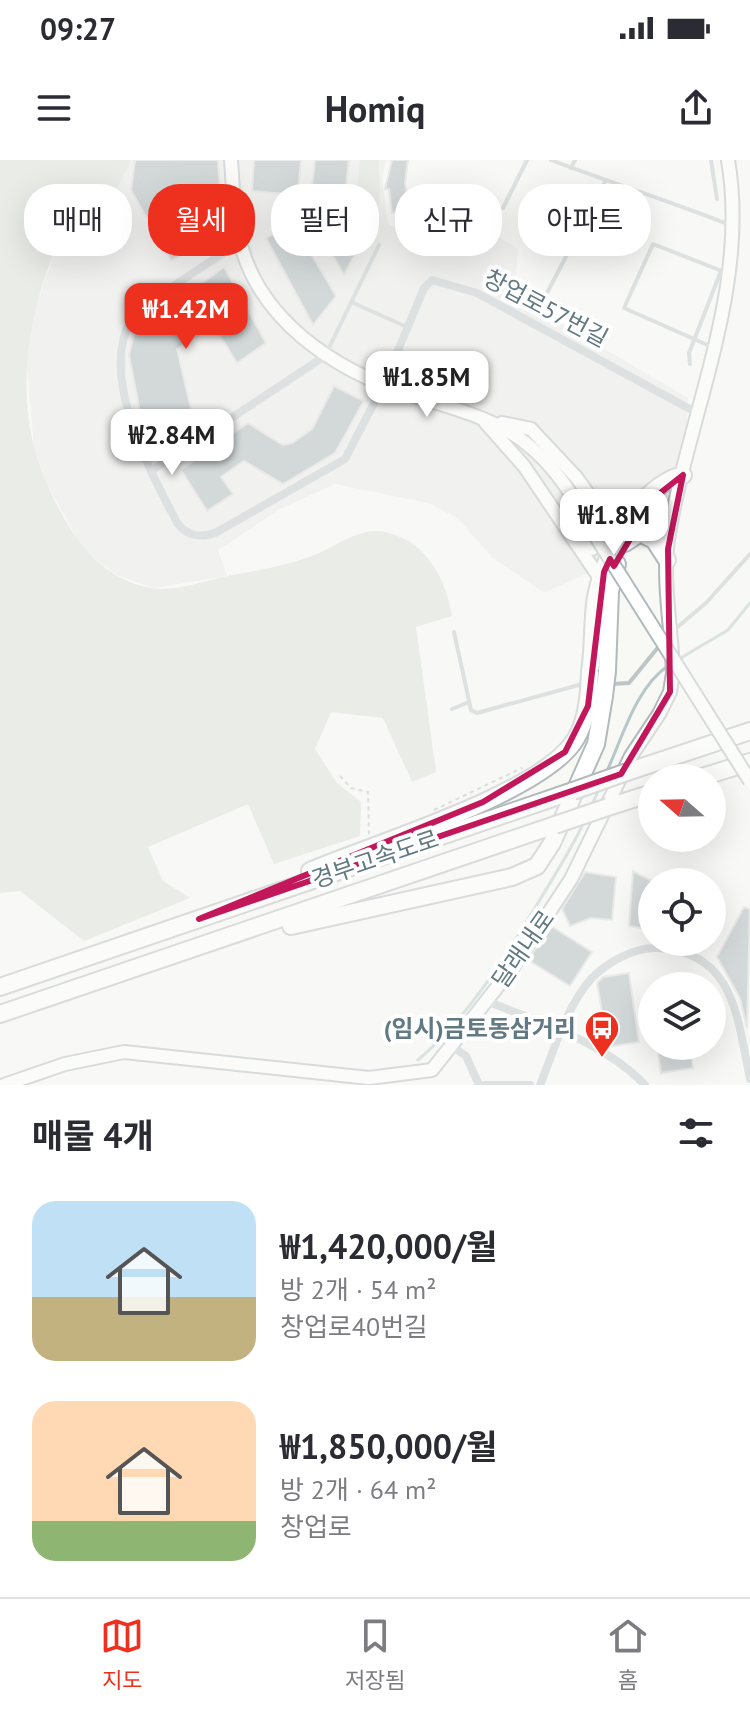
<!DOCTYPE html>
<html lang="ko">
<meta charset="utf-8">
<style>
:root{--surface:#fff;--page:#f2f2f3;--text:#2b2b33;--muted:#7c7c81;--line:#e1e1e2;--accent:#ee301f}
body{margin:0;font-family:"PT Sans","Noto Sans KR",sans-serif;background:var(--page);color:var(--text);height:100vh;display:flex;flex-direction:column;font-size:30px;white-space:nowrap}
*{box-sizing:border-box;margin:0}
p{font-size:26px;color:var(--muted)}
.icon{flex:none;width:44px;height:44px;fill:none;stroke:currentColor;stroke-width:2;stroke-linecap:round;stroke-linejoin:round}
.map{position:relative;height:925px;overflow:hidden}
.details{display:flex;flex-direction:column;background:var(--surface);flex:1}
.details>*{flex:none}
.banner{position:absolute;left:24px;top:24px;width:702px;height:72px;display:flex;gap:16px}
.needle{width:52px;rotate:290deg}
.fabs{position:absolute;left:638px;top:604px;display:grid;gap:16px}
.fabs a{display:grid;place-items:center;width:88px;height:88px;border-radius:50%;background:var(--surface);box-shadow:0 8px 32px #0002;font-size:40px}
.price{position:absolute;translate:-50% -68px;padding:0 18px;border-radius:16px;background:#fff;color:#222;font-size:26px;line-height:52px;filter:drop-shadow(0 2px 4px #0008)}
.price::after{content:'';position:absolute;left:50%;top:48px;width:24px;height:18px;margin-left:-12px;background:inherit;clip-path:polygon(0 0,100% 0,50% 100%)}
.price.current{background:var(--accent);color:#fff}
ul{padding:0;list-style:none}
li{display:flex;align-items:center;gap:24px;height:200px;padding:0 32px}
li span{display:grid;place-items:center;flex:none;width:224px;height:160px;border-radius:24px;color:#555}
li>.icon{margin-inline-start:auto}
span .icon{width:96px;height:96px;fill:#fffc;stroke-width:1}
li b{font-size:34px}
h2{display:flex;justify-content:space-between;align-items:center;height:96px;padding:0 32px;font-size:34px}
.chip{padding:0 28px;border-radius:32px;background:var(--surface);box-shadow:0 8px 32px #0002;font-size:28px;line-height:72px}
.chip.current{background:var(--accent);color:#fff}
.status{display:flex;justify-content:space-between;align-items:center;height:56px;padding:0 40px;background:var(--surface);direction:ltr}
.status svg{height:22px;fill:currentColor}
header{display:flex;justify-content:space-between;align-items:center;height:104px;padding:0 32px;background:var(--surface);font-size:36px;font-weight:800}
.menu{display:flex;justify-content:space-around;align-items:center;height:112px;border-top:2px solid var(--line);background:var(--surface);font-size:22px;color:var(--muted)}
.menu a{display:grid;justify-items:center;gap:4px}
.menu .current{color:var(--accent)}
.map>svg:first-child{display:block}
.built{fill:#e9e9e8}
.green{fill:#d9ddd4}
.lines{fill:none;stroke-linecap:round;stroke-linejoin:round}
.stream{stroke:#b6c7c9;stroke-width:3}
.building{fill:#a7b3b7;stroke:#dad9d7;stroke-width:2}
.secondary-casing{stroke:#b0b9bc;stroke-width:16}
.highway-casing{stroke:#b3b9bc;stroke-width:20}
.path{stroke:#babfc1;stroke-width:2;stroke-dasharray:4 4;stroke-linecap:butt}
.lane{stroke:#bec5c7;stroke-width:4}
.street{stroke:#bec5c7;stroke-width:8}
.secondary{stroke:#fff;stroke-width:12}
.highway{stroke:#fff;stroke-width:16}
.secondary-bridge-casing{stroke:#b0b9bc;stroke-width:16;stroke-linecap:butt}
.highway-bridge-casing{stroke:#b3b9bc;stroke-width:20;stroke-linecap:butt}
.secondary-bridge{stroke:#fff;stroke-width:12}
.highway-bridge{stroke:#fff;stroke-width:16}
.marked{fill:none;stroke:#c2185b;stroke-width:6;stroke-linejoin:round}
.labels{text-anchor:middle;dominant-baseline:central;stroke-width:8;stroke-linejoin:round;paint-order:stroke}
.street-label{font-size:24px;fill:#617982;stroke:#fff}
.poi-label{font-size:24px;font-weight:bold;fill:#617982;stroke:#fff;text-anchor:end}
</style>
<div class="status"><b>09:27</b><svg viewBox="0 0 49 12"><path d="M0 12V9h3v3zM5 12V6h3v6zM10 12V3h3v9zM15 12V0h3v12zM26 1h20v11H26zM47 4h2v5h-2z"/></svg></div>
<header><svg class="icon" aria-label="menu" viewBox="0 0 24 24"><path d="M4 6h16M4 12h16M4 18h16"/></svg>Homiq<svg class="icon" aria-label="share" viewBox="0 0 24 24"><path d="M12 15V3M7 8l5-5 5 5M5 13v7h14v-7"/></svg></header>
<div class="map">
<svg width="750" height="925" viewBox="0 0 750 925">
<rect width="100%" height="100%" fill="#f8f8f5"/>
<path class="built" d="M131 0H386L382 19 388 64 430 86 458 52 518 89 514 136 688 238 686 280 667 338 586 414 544 433 493 398 457 358 428 343 335 324 278 350 218 390 227 416 153 428 117 415 83 389 45 320 34 288 26 198 32 158 58 82 78 60 104 45Z"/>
<g class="green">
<path d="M0 0H131C124 15 116 35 102 46 85 59 66 63 57 85 25 161 12 248 48 326 68 372 98 419 151 428 173 432 202 422 223 417 253 411 283 407 312 396 334 388 360 366 385 372 427 381 445 418 452 456L416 467 436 612 412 622 383 558 331 552 315 589 337 623 361 642 360 676 274 704 248 644 148 687 163 721 190 738 84 781 20 731 0 733Z"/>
<path d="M360 0H379C377 18 390 64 358 56L355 49Z"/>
</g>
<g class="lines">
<g class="stream">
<path d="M679 499 728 470 750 443"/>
<path d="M607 611C623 576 636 527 669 505"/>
<path d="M591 647 599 629"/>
<path d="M418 900C468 857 501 803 535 748 552 719 570 692 584 662"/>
</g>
</g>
<g class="building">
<path d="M135 0H218L223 75 171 101 131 30Z"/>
<path d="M254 0H301L298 35 252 31Z"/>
<path d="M315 0H349L342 61 358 89 344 115 320 73 304 82 336 136 313 165 266 78 309 54Z"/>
<path d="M392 0H408L405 23 409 50 392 53 389 29H385Z"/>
<path d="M224 107 266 183 237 203 213 165 177 189 196 271 145 278 129 195 134 174Z"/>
<path d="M334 226 364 241 335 293 283 324 244 301 221 317 233 334 207 351 181 310 248 263 283 285 292 283 312 269Z"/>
<path d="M633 711 652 721V770L629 766Z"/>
<path d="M585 712 616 717 612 760 591 758 570 766 562 749Z"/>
<path d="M744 747 750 749 747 868 740 838 717 797Z"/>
<path d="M551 766 592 792 570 826 528 800Z"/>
<path d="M629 813 639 882 608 887 597 823 603 817Z"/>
<path d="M657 886H690L693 908 661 913Z"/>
</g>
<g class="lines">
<g class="secondary-casing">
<g id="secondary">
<path d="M231 0C233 24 233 49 238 73 255 159 334 210 411 235 448 247 492 257 523 281 555 305 574 337 593 372"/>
<path d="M485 262 524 306 601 420"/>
<path d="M502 263 531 269 576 317 607 360 634 350"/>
<path d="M576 383 592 389C603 383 613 373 607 360"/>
<path d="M4 925 65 904 124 892 369 918 432 910 513 807 571 719 631 596 659 554 670 532 673 513C672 470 662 422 668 380 688 254 750 129 728 0"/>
</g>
</g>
<g class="highway-casing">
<g id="highway">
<path d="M625 383 640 373 654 380 667 400"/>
<path d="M607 511 610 431 617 404"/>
<path d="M590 512C594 487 592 461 596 437 604 394 638 326 683 315"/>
<path d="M627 612 750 571"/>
<path d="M699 618 750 602"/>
<path d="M608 647 652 633"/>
<path d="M310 711C373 684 536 635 573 583 584 568 587 549 589 531"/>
<path d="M291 766 512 717 537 706 552 683 596 584 604 536"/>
<path d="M0 827 573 631"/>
<path d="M0 854 555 665"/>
</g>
</g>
<g class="path">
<path d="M340 616 351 628 368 632 369 675"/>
<path d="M434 650 522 608"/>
</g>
<g class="lane">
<path d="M551 0C611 23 670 41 730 65"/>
<path d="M711 0 717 39"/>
<path d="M571 8 575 0"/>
<path d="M503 48 527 0"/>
<path d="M547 133 605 22"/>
<path d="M351 142 407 167"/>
<path d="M712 187 624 148 653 84 727 113"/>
<path d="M326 194 379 85"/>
<path d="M690 204 689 193 721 111"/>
<path d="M674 470 706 443 750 394"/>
<path d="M454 472 471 550 477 553 586 523"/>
<path d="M611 524 629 523 660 485"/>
<path d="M452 549 469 542"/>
</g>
<g class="street">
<path d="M240 82 140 148C90 202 150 312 178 364 188 377 203 378 217 372L345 299 383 226 424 128 432 120 477 133 699 254"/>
<path d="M151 311 325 196"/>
<path d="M487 841C542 864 603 881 645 925"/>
<path d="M453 887 466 896 479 925"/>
<path d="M484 925H530"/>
<path d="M540 925C554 891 566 847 591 819 606 803 634 787 657 788 735 792 737 857 750 919"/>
</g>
<use href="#secondary" class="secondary"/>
<use href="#highway" class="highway"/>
<g class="secondary-bridge-casing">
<path id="secondary-bridge" d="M593 372 750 621"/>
</g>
<g class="highway-bridge-casing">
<g id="highway-bridge">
<path d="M589 531 590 512"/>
<path d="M604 536 607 511"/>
<path d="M573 631 627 612"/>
<path d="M555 665 608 647"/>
</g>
</g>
<use href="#secondary-bridge" class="secondary-bridge"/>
<use href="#highway-bridge" class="highway-bridge"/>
</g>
<path d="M0 0H750V925H0ZM683 315 668 389 670 532 621 614 199 759 483 642 565 592 588 546 604 412 610 399 614 406 655 337Z" fill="#f8f8f5" fill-opacity=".55" fill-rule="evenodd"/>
<path class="marked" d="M683 315 668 389 670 532 621 614 199 759 483 642 565 592 588 546 604 412 610 399 614 406 655 337Z"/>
<defs>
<g id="bus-pin" transform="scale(1.8)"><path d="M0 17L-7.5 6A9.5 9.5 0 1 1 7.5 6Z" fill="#ee301f" stroke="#fff"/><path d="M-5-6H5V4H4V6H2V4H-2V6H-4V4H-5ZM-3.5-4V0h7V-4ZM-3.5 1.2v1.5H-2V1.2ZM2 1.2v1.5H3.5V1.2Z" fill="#fff"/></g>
</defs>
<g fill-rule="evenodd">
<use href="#bus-pin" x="602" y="868"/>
</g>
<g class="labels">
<g class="street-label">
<text transform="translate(546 148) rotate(28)">창업로57번길</text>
<text transform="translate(375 699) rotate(-19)">경부고속도로</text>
<text transform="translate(523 789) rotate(-55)">달래내로</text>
</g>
<g class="poi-label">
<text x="576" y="868">(임시)금토동삼거리</text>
</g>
</g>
</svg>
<div class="fabs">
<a><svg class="needle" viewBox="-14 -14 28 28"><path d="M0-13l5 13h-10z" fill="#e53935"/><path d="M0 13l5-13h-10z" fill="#7c7c81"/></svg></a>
<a><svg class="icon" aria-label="locate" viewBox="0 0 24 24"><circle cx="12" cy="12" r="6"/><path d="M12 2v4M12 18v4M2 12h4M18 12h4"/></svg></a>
<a><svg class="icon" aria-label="layers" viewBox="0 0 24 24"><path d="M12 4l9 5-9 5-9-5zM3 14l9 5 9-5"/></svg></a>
</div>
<b class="price current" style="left:186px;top:191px">₩1.42M</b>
<b class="price" style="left:427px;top:259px">₩1.85M</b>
<b class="price" style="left:172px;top:317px">₩2.84M</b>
<b class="price" style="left:614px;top:397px">₩1.8M</b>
<div class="banner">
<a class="chip">매매</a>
<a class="chip current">월세</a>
<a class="chip">필터</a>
<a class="chip">신규</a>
<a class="chip">아파트</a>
</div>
</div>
<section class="details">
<h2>매물 4개<svg class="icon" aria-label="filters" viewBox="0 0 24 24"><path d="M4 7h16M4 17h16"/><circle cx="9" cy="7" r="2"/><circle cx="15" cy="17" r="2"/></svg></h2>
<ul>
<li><span style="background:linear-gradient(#bfe0f5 60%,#c2b280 0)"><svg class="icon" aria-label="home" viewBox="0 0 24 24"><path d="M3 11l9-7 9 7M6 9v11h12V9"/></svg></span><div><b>₩1,420,000/월</b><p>방 2개 · 54 m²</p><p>창업로40번길</p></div></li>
<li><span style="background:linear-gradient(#ffd9b3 75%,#8fb573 0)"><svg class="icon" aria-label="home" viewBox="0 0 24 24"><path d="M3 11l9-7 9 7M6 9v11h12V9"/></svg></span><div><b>₩1,850,000/월</b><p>방 2개 · 64 m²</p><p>창업로</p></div></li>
</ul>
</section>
<nav class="menu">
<a class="current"><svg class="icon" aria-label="map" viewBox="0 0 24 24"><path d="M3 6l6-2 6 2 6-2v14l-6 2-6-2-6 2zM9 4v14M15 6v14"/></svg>지도</a>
<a><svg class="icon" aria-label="saved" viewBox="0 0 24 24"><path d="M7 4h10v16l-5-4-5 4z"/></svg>저장됨</a>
<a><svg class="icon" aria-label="home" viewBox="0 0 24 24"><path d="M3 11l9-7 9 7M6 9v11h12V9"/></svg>홈</a>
</nav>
